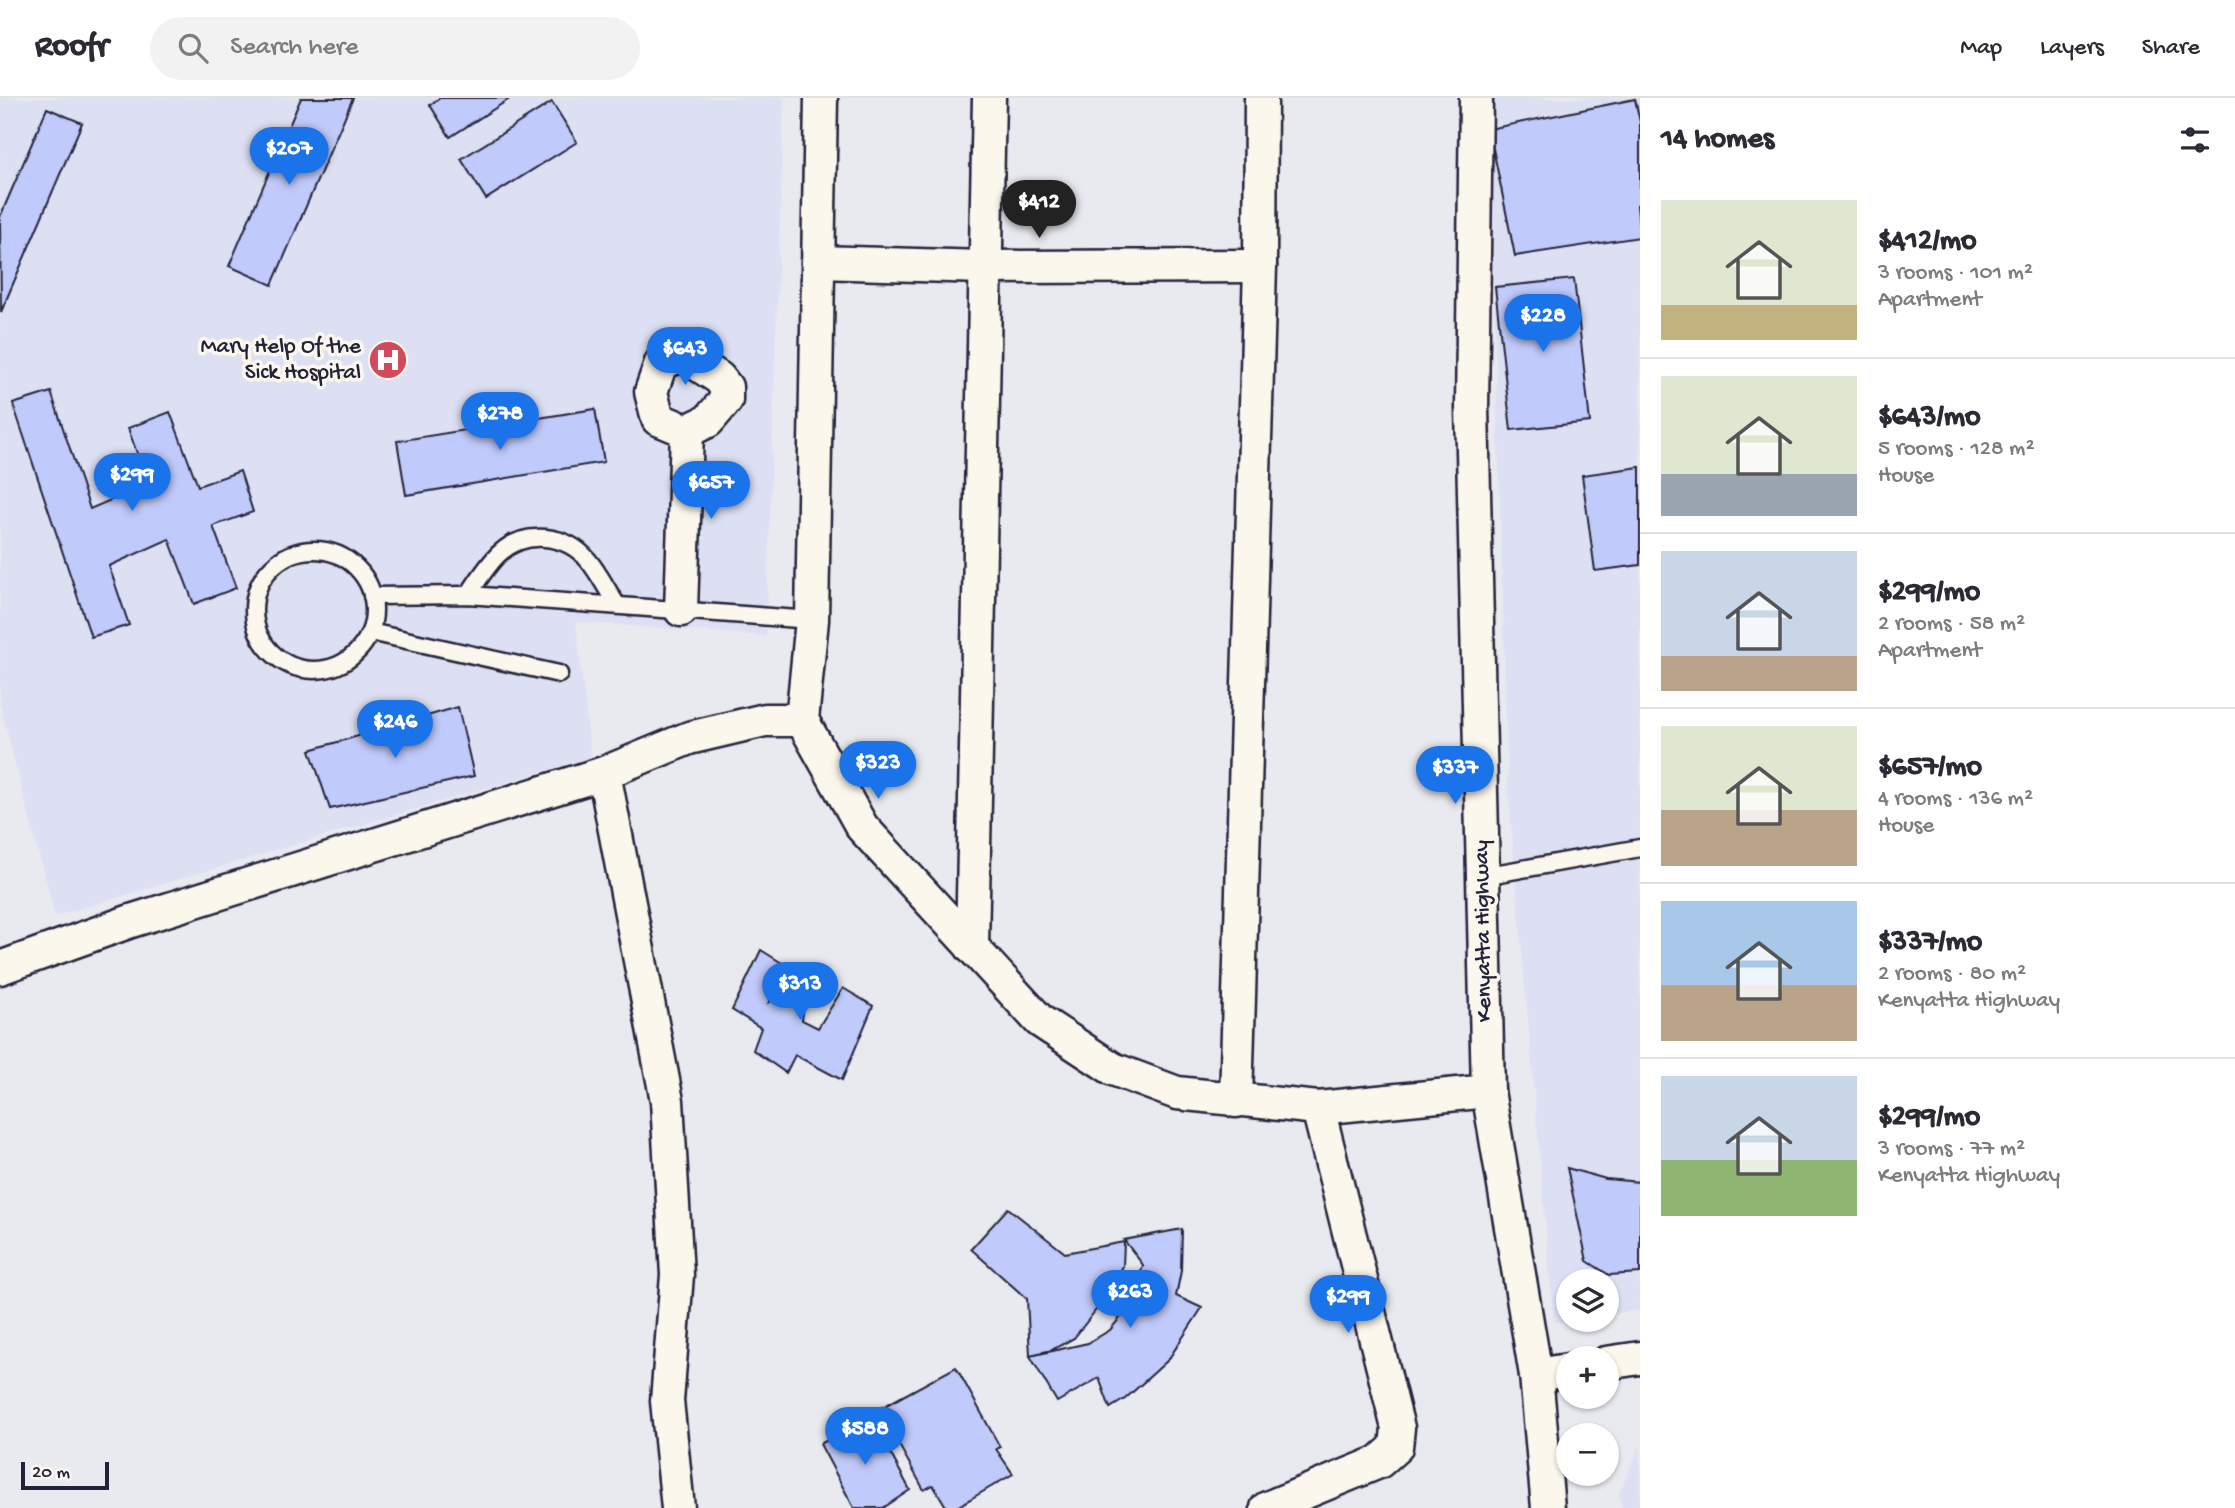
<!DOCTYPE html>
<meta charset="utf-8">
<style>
:root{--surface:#fff;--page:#f2f2f3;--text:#2b2b33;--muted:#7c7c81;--line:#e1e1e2;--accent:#1a73e8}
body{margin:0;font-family:"Gochi Hand",sans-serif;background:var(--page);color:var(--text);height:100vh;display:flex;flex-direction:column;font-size:26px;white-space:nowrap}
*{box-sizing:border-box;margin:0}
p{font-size:23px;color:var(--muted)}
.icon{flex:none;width:38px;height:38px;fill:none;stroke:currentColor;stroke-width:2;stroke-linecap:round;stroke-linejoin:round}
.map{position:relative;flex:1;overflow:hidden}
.sheet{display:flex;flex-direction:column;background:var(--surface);width:595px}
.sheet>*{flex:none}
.fabs{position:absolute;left:1556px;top:1171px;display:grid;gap:14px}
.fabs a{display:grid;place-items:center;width:63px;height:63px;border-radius:50%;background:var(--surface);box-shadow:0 2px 5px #0004;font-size:35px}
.scale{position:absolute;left:21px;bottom:18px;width:88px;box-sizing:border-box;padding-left:7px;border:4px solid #22223b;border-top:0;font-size:19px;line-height:24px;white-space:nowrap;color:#22223b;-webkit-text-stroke:5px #fbf7ec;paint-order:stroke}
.price{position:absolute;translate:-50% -60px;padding:0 16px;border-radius:24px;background:var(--accent);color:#fff;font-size:23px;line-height:46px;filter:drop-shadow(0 2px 4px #0008)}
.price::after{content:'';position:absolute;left:50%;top:42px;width:21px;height:16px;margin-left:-10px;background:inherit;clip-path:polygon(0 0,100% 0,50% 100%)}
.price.on{background:#222;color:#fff}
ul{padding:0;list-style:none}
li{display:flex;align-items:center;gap:21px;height:175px;padding:0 21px}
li+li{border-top:2px solid var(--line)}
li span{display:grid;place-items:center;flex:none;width:196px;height:140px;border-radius:0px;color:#555}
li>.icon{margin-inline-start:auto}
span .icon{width:84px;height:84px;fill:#fffc;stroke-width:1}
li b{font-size:30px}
h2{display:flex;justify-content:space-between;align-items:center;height:84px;padding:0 21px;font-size:30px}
header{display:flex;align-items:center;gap:42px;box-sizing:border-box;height:98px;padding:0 35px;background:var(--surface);border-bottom:2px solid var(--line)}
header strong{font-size:33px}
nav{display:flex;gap:38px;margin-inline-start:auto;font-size:24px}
.search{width:490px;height:63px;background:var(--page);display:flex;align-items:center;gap:18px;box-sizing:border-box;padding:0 24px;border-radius:38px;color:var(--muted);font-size:26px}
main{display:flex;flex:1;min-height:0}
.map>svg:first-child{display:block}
.built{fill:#dde0f3}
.building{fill:#c0cafb;stroke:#22223b;stroke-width:2}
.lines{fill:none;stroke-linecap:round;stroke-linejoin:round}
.service-casing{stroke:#22223b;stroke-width:21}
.minor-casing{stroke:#22223b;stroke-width:37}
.service{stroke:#fbf7ec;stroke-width:16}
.minor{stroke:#fbf7ec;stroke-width:32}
.labels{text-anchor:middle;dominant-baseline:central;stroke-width:7;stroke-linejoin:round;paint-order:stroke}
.poi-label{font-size:23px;fill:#22223b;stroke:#fbf7ec;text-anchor:end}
.street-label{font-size:23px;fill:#22223b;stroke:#fbf7ec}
</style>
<header>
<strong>Roofr</strong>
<div class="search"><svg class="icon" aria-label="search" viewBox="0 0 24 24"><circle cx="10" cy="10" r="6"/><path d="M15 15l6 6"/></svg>Search here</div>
<nav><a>Map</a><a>Layers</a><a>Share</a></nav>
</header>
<main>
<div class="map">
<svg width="1640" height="1410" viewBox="0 0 1640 1410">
<rect width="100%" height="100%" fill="#e9eaf0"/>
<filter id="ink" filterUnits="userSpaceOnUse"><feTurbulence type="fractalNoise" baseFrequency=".0143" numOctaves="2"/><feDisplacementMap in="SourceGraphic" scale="14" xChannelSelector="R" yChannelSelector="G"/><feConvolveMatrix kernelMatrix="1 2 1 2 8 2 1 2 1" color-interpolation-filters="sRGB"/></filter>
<g filter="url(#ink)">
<g class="built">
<path d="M0 0H784L766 538 576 524 591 659 55 818 0 607Z"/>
<path d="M1491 0H1640V1212L1607 1217 1606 1183H1568V1222H1576L1554 1225 1508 690 1489 31Z"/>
<path d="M1640 1347V1410H1622L1619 1396Z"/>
</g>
<g class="building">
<path d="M301 0H353L272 187 229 168Z"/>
<path d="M440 0H511L450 39 430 7Z"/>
<path d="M1635 1 1640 24V106L1637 107 1640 139 1515 158 1489 31Z"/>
<path d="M552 4 577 44 486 101 461 61Z"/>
<path d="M47 10 82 25 1 214 0 119Z"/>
<path d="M1574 181 1590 324 1511 332 1495 189Z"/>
<path d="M51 294 90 411 148 386 128 330 170 314 198 388 240 373 253 414 213 428 236 490 194 506 169 441 109 468 129 527 91 539 13 306Z"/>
<path d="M595 311 604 364 406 397 397 343Z"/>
<path d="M1640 369V467L1595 473 1582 377Z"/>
<path d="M458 609 474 678 330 711 310 652Z"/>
<path d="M761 852 790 870 769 904 794 892 805 899 802 922 818 930 843 890 873 908 842 982 795 957 786 975 753 952 761 930 732 912Z"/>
<path d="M1567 1070 1606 1081 1640 1084V1175L1609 1177 1587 1163Z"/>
<path d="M1008 1110 1065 1155 1124 1144 1123 1168 1110 1194 1074 1240 1052 1252 1030 1257 1027 1201 971 1151Z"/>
<path d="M1182 1131 1181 1173 1176 1198 1202 1210 1168 1262 1125 1301 1110 1310 1099 1280 1057 1304 1030 1258 1088 1245 1110 1232 1125 1214 1136 1193 1143 1167 1124 1142Z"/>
<path d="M956 1269 1000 1349 996 1351 1013 1376 955 1410H947L933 1387 924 1392 879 1311Z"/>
<path d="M871 1319 910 1392 883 1410H854L820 1346Z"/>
</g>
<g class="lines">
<g class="service-casing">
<g id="service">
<circle cx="314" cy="512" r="60"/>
<path d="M468 497C478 483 488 465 501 454 526 432 566 436 588 462 599 475 607 492 617 507"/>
<path d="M372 498 468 497 812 522"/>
<path d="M370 534 559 576"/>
<path d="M1483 778 1640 750"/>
</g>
</g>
<g class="minor-casing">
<g id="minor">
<path d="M821 0 812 522 802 622 862 729 1040 923 1113 971 1177 995 1318 1010 1488 993"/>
<path d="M1476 0 1472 310 1488 993 1536 1277 1548 1410"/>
<path d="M818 164 984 169 1260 168"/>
<path d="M683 257 719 280 726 289V302L708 323 687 333 658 321 651 294 661 265Z"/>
<path d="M681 512 687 333"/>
<path d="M604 675 667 1003 677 1177 667 1303 678 1410"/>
<path d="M972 850 989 0"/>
<path d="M0 870 131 823 604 675 689 640 765 622H802"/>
<path d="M1236 1003 1260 168 1261 0"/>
<path d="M1606 1265 1640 1260"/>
<path d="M1536 1277 1568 1272"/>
<path d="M1267 1410 1379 1364 1396 1349 1398 1330 1318 1010"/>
</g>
</g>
<use href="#service" class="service"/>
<use href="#minor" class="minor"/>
</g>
</g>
<defs>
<g id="hospital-disc" transform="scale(2.0125)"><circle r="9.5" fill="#d1495b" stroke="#fbf7ec"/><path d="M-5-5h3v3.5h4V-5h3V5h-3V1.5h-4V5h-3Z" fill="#fff"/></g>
</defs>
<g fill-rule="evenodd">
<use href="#hospital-disc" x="388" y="262"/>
</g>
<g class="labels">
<g class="poi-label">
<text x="361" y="249">Mary Help Of the<tspan x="361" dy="26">Sick Hospital</tspan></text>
</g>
<g class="street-label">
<text transform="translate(1484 833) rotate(-91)">Kenyatta Highway</text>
</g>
</g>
</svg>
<div class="fabs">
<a><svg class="icon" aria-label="layers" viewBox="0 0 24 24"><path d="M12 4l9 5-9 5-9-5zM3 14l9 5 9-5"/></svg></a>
<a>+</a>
<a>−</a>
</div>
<div class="scale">20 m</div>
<b class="price" style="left:289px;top:89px">$207</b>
<b class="price on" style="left:1039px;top:142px">$412</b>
<b class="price" style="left:1543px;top:256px">$228</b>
<b class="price" style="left:685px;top:289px">$643</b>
<b class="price" style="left:500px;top:354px">$278</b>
<b class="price" style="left:132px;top:415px">$299</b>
<b class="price" style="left:711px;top:423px">$657</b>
<b class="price" style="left:395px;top:662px">$246</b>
<b class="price" style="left:878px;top:703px">$323</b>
<b class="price" style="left:1455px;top:708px">$337</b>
<b class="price" style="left:800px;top:924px">$313</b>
<b class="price" style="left:1130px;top:1232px">$263</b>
<b class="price" style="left:1348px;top:1237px">$299</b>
<b class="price" style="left:865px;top:1369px">$588</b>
</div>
<section class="sheet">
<h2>14 homes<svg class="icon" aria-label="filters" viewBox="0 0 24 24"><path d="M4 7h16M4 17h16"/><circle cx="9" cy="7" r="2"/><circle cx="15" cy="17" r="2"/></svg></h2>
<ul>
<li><span style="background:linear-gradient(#dfe7d0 75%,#c2b280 0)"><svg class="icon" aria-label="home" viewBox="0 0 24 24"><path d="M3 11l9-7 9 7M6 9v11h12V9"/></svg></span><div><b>$412/mo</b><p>3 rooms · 101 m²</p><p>Apartment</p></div></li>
<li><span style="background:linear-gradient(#dfe7d0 70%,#9aa5b1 0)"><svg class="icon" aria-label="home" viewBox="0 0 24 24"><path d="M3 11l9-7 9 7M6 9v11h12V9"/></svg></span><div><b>$643/mo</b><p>5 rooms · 128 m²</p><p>House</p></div></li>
<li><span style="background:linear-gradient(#c9d6e8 75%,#b9a48a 0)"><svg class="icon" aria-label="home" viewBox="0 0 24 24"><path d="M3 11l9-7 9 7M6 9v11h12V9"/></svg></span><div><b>$299/mo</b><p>2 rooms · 58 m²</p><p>Apartment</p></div></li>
<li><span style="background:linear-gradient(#dfe7d0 60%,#b9a48a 0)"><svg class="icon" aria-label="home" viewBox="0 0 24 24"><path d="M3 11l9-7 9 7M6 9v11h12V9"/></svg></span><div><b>$657/mo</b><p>4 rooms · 136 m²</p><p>House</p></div></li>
<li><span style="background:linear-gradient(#a9c7e8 60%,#b9a48a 0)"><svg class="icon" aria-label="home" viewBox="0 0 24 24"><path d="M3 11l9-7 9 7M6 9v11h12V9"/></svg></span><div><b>$337/mo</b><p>2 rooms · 80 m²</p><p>Kenyatta Highway</p></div></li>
<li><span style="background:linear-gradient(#c9d6e8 60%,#8fb573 0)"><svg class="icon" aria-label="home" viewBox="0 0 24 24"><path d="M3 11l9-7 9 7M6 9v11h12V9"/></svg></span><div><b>$299/mo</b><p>3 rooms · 77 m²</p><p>Kenyatta Highway</p></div></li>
</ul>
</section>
</main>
